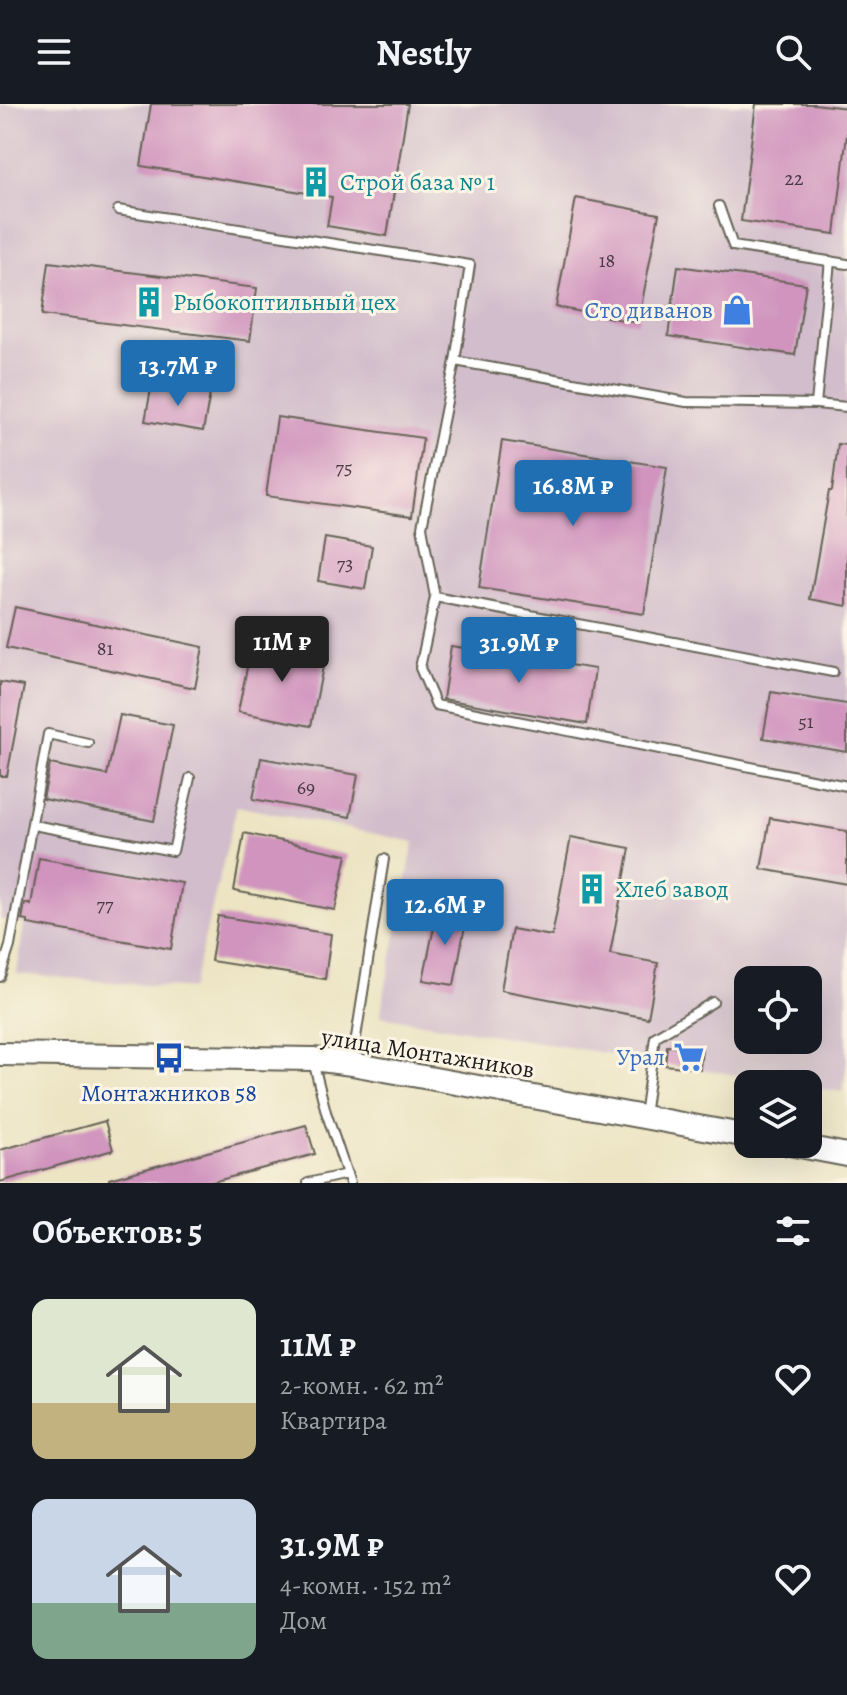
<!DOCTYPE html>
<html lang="ru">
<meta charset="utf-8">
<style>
:root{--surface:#171b24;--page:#242831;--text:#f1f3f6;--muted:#9ea1a6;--accent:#1f6fb2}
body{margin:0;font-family:Alegreya,serif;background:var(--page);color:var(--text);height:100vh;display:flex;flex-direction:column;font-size:30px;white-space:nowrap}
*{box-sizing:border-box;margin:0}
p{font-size:26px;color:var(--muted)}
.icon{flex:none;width:44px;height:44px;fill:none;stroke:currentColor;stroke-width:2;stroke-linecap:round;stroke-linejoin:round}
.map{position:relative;height:1079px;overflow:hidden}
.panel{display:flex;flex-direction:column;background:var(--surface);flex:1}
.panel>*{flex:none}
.tools{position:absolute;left:734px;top:862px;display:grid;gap:16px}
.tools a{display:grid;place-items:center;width:88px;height:88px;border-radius:16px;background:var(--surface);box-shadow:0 8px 32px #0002;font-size:40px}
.price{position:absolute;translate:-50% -68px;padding:0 18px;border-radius:8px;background:var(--accent);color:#fff;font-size:26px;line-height:52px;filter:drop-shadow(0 2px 4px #0008)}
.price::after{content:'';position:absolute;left:50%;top:48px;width:24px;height:18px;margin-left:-12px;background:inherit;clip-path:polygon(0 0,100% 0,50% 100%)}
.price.current{background:#222;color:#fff}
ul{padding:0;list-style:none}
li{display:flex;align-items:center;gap:24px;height:200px;padding:0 32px}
li span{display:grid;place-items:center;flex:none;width:224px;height:160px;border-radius:16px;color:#555}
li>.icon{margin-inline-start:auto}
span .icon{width:96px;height:96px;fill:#fffc;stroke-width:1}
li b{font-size:34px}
h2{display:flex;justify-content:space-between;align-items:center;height:96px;padding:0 32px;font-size:34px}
header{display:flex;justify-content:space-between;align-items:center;height:104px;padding:0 32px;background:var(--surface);font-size:36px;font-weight:700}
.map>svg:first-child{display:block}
.industrial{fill:#d1bdcb;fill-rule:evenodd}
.building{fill:#d094be}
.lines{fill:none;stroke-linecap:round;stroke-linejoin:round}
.service-casing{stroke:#656256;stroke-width:12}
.tertiary-casing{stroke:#656256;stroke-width:26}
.service{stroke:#fff;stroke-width:8}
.tertiary{stroke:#fff;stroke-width:22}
.labels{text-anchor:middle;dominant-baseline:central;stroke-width:6;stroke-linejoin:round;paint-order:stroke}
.number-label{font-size:20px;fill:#493a44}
.culture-label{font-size:24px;fill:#0d838f;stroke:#fcf5e5;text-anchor:start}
.shop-label{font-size:24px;fill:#366cbe;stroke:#fcf5e5;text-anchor:end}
.street-label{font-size:24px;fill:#1c1c1c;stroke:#fcf5e5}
.transit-label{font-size:24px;fill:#164399;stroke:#fcf5e5}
</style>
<header><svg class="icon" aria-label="menu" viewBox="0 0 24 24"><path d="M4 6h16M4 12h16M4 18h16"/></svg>Nestly<svg class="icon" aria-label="search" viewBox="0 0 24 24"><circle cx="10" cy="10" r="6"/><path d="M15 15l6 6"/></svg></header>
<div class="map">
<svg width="847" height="1079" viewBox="0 0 847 1079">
<rect width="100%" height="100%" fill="#fcf5e5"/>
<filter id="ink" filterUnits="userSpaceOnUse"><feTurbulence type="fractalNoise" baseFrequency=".0125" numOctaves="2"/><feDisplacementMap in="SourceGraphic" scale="16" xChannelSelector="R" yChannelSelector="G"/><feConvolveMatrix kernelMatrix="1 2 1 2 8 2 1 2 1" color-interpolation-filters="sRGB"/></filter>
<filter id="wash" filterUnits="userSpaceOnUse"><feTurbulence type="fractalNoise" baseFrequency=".006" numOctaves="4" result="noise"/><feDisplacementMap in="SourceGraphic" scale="32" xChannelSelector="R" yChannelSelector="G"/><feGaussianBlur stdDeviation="1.8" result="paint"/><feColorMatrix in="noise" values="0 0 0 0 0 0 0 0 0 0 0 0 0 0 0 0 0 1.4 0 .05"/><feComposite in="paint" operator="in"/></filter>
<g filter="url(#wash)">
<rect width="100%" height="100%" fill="#ece4c3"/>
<path class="industrial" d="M0 0H847V958L842 988 808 983V980H791L380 912 414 738 237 702 192 885 17 870 24 820 0 815ZM748 876H808V936H748Z"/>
<g id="blocks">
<g class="building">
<path d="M151 0H408L387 132 327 122 332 93 141 62Z"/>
<path d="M756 0H814L847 4V30L835 130 741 117Z"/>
<path d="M576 94 659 110 638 219 556 203Z"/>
<path d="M49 158 257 184 250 237 42 211Z"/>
<path d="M678 162 806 180 795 251 668 232Z"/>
<path d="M152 280 210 290 203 327 145 317Z"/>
<path d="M277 313 423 334 412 412 266 392Z"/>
<path d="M502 337 667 363 644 510 479 484Z"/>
<path d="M838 340 847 341V502L810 495 829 387H832Z"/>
<path d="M325 434 372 442 365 485 318 477Z"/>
<path d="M15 503 203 543 195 584 6 544Z"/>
<path d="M252 539 325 553 311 622 238 608Z"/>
<path d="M451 542 595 565 587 620 443 595Z"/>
<path d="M0 578 24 582 7 672H0Z"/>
<path d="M771 588 847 600V648L763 634Z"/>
<path d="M120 611 173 621 154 717 43 695 50 660 107 671Z"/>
<path d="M261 654 358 671 350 713 253 695Z"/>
<path d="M770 714 847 727V780L761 765Z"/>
<path d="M244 729 347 751 335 806 234 787Z"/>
<path d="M571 733 630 744 610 850 658 859 648 914 501 886 512 825 552 832Z"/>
<path d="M39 754 182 779 171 845 28 820V817L22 816 25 799 31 801Z"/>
<path d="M438 804 467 811 454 881 423 876Z"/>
<path d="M218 812 331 830 325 875 211 857Z"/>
<path d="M667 942 702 945 700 965 665 961Z"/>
<path d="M105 1017 113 1046 0 1078V1046Z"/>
<path d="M306 1021 315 1050 209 1079H110L109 1075Z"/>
</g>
</g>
</g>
<g filter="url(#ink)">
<use href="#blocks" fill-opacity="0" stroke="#656256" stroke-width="2"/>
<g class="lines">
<g class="service-casing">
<g id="service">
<path d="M719 102 733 142 847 160"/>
<path d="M118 106 470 161 455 257 422 423 435 493 833 568"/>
<path d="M455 257 686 298 816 300 847 303"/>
<path d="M816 300 830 157"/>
<path d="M435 493 420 564 436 601 847 682"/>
<path d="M33 721 173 747 190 674"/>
<path d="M0 873 10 842 48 630 88 639"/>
<path d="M313 957 326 1008 350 1079"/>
<path d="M352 959 384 755"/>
<path d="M644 1012 655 933 713 898"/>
<path d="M308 1079 347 1070"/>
</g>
</g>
<g class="tertiary-casing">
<g id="tertiary">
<path d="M0 950 313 955 352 960 748 1032"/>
<path d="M789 1040 847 1051"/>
</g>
</g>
<use href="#service" class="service"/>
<use href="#tertiary" class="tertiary"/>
</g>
</g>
<defs>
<g id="building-bare" transform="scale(2.4)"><path d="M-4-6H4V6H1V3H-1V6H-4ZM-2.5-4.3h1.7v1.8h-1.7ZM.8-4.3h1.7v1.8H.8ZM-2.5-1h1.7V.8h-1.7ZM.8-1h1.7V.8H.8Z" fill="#0f9aa8" stroke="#fcf5e5" stroke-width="2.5" paint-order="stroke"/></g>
<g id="shop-bare" transform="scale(2.4)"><path d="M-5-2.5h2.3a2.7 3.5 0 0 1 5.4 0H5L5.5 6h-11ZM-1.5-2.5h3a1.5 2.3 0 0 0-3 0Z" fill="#3f7fe0" stroke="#fcf5e5" stroke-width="2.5" paint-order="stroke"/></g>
<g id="supermarket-bare" transform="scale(2.4)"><path d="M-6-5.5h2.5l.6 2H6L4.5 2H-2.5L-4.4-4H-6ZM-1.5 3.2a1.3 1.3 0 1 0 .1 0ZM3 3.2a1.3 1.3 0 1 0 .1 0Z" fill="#3f7fe0" stroke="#fcf5e5" stroke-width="2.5" paint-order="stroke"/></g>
<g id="bus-bare" transform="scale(2.4)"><path d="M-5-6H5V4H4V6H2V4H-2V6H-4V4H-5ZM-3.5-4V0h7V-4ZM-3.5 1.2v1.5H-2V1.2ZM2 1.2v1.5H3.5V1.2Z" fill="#1a4fb4" stroke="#fcf5e5" stroke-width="2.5" paint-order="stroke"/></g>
</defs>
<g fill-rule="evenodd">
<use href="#building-bare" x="316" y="78"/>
<use href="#building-bare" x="149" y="198"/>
<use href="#shop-bare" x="737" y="206"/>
<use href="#building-bare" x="592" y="785"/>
<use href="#supermarket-bare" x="689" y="953"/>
<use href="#bus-bare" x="169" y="954"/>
</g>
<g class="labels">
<g class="number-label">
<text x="794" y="74">22</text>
<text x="607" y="156">18</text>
<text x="344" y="363">75</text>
<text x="345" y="459">73</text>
<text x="105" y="544">81</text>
<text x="806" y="617">51</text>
<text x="306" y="683">69</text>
<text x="105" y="800">77</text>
</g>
<g class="culture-label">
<text x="340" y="78">Строй база № 1</text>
<text x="173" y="198">Рыбокоптильный цех</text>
<text x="616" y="785">Хлеб завод</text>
</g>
<g class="shop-label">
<text x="713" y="206">Сто диванов</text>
<text x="665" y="953">Урал</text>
</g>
<g class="street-label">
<text transform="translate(428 949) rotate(9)">улица Монтажников</text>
</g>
<g class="transit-label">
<text x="169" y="989">Монтажников 58</text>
</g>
</g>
</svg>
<div class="tools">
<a><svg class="icon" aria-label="locate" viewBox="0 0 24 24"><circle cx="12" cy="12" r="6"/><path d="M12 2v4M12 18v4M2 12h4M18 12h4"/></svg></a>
<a><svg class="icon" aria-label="layers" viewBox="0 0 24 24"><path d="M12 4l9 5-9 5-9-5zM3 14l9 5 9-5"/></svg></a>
</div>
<b class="price" style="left:178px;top:304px">13.7M ₽</b>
<b class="price" style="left:573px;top:424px">16.8M ₽</b>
<b class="price current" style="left:282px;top:580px">11M ₽</b>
<b class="price" style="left:519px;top:581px">31.9M ₽</b>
<b class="price" style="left:445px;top:843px">12.6M ₽</b>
</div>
<section class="panel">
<h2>Объектов: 5<svg class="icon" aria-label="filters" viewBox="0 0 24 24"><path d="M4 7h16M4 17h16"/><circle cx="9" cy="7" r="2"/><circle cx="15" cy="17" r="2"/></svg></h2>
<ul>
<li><span style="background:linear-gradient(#dfe7d0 65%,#c2b280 0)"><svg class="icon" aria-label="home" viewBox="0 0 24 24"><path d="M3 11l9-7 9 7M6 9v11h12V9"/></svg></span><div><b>11M ₽</b><p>2-комн. · 62 m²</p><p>Квартира</p></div><svg class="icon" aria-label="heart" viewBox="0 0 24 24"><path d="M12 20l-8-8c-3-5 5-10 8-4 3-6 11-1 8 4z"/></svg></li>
<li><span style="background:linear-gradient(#c9d6e8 65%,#7fa58c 0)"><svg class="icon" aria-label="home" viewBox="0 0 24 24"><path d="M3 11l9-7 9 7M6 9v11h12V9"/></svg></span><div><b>31.9M ₽</b><p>4-комн. · 152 m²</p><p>Дом</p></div><svg class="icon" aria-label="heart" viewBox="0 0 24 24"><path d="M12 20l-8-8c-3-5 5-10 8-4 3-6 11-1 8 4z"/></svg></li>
</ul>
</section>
